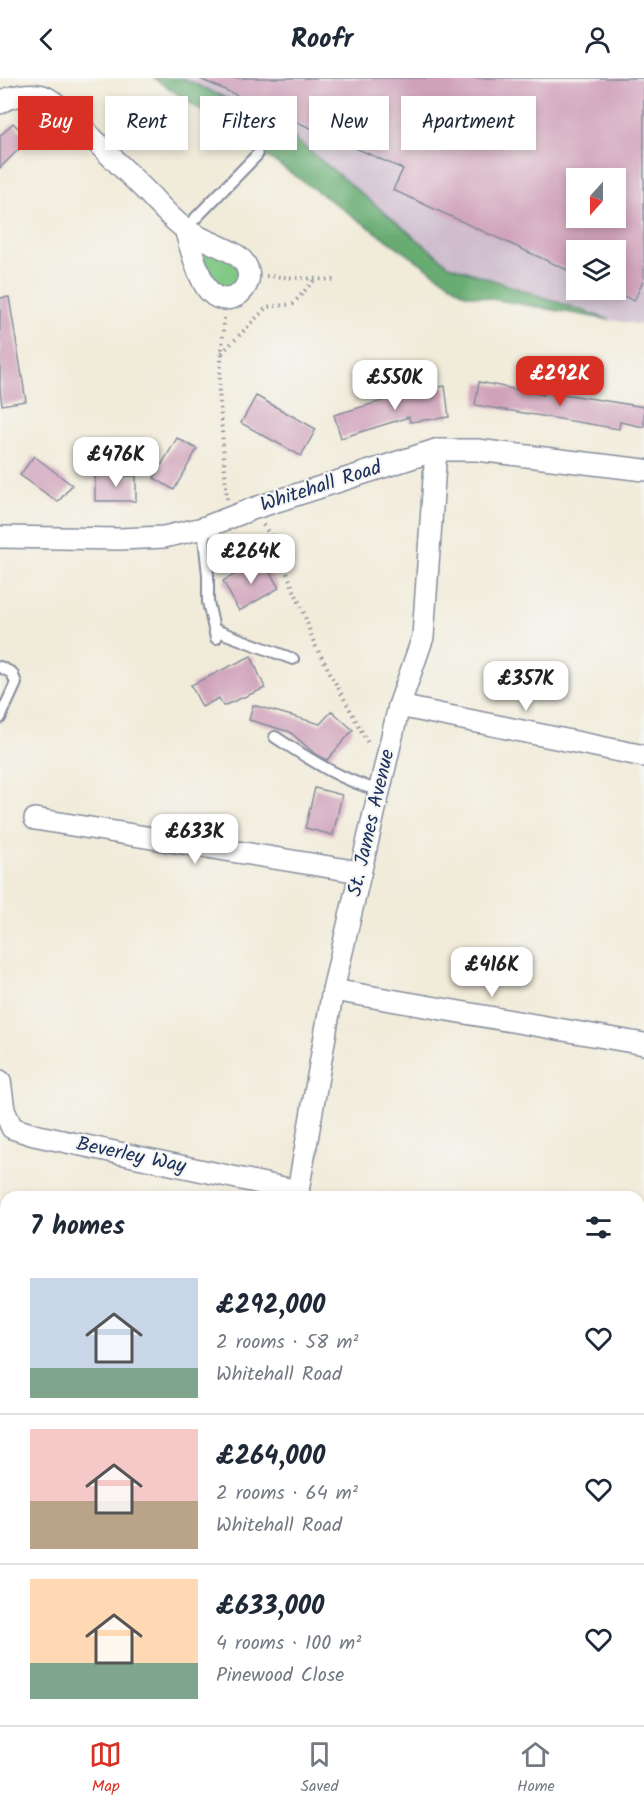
<!DOCTYPE html>
<meta charset="utf-8">
<style>
:root{--surface:#fff;--page:#f2f2f3;--text:#1f2937;--muted:#747a83;--line:#e0e1e3;--accent:#d93025}
body{margin:0;font-family:Kalam,sans-serif;background:var(--page);color:var(--text);height:100vh;display:flex;flex-direction:column;font-size:22px;white-space:nowrap}
*{box-sizing:border-box;margin:0}
p{font-size:20px;color:var(--muted)}
.icon{flex:none;width:33px;height:33px;fill:none;stroke:currentColor;stroke-width:2;stroke-linecap:round;stroke-linejoin:round}
.map{position:relative;flex:1;overflow:hidden}
.details{position:absolute;left:0px;top:1113px;width:645px;height:534px;display:flex;flex-direction:column;background:var(--surface);border-radius:18px 18px 0 0;box-shadow:0 3px 9px #0003}
.details>*{flex:none}
.banner{position:absolute;left:18px;top:18px;width:609px;height:54px;display:flex;gap:12px}
.needle{width:39px;rotate:201deg}
.fabs{position:absolute;left:566px;top:90px;display:grid;gap:12px}
.fabs a{display:grid;place-items:center;width:60px;height:60px;border-radius:0px;background:var(--surface);box-shadow:0 3px 9px #0003;font-size:30px}
.price{position:absolute;translate:-50% -51px;padding:0 14px;border-radius:12px;background:#fff;color:#222;font-size:20px;line-height:39px;filter:drop-shadow(0 2px 3px #0008)}
.price::after{content:'';position:absolute;left:50%;top:36px;width:18px;height:14px;margin-left:-9px;background:inherit;clip-path:polygon(0 0,100% 0,50% 100%)}
.price.on{background:var(--accent);color:#fff}
ul{padding:0;list-style:none}
li{display:flex;align-items:center;gap:18px;height:150px;padding:0 30px}
li+li{border-top:2px solid var(--line)}
li span{display:grid;place-items:center;flex:none;width:168px;height:120px;border-radius:0px;color:#555}
li>.icon{margin-inline-start:auto}
span .icon{width:72px;height:72px;fill:#fffc;stroke-width:1}
li b{font-size:26px}
h2{display:flex;justify-content:space-between;align-items:center;height:72px;padding:0 30px;font-size:26px}
.pill{padding:0 21px;border-radius:0px;background:var(--surface);box-shadow:0 3px 9px #0003;font-size:21px;line-height:54px}
.pill.on{background:var(--accent);color:#fff}
header{display:flex;justify-content:space-between;align-items:center;height:78px;padding:0 30px;background:var(--surface);font-size:27px;font-weight:700}
.tab-bar{display:flex;justify-content:space-around;align-items:center;height:84px;border-top:2px solid var(--line);background:var(--surface);font-size:16px;color:var(--muted)}
.tab-bar a{display:grid;justify-items:center;gap:3px}
.tab-bar .on{color:var(--accent)}
.map>svg:first-child{display:block}
.industrial{fill:#cfbdce;fill-rule:evenodd}
.green{fill:#80c884;stroke:#4e7c71;stroke-width:1.5}
.forest{fill:#68ac72;stroke:#426e68;stroke-width:1.5}
.building{fill:#d0a2ba;fill-rule:evenodd}
.lines{fill:none;stroke-linecap:round;stroke-linejoin:round}
.service-casing{stroke:#868d9c;stroke-width:14}
.minor-casing{stroke:#868d9c;stroke-width:24}
.path{stroke:#868d9c;stroke-width:4;stroke-dasharray:1.5 4.5;stroke-linecap:butt}
.service{stroke:#fff;stroke-width:10}
.minor{stroke:#fff;stroke-width:21}
.labels{text-anchor:middle;dominant-baseline:central;stroke-width:4.5;stroke-linejoin:round;paint-order:stroke}
.street-label{font-size:20px;fill:#1b2f5e;stroke:#f6f6f2}
</style>
<header><svg class="icon" aria-label="back" viewBox="0 0 24 24"><path d="M15 5l-7 7 7 7"/></svg>Roofr<svg class="icon" aria-label="person" viewBox="0 0 24 24"><circle cx="12" cy="8" r="4"/><path d="M4 21q1-7 8-7t8 7"/></svg></header>
<div class="map">
<svg width="644" height="1647" viewBox="0 0 644 1647">
<rect width="100%" height="100%" fill="#f6f6f2"/>
<filter id="ink" filterUnits="userSpaceOnUse"><feTurbulence type="fractalNoise" baseFrequency=".0167" numOctaves="2"/><feDisplacementMap in="SourceGraphic" scale="12" xChannelSelector="R" yChannelSelector="G"/><feConvolveMatrix kernelMatrix="1 2 1 2 8 2 1 2 1" color-interpolation-filters="sRGB"/></filter>
<filter id="wash" filterUnits="userSpaceOnUse"><feTurbulence type="fractalNoise" baseFrequency=".008" numOctaves="4" result="noise"/><feDisplacementMap in="SourceGraphic" scale="24" xChannelSelector="R" yChannelSelector="G"/><feGaussianBlur stdDeviation="1.35" result="paint"/><feColorMatrix in="noise" values="0 0 0 0 0 0 0 0 0 0 0 0 0 0 0 0 0 1.4 0 .05"/><feComposite in="paint" operator="in"/></filter>
<g filter="url(#wash)">
<rect width="100%" height="100%" fill="#f1ebd9"/>
<path class="industrial" d="M182 0H644V247L610 242 449 187 268 39ZM576 100H615V140H576ZM576 172H615V212H576Z"/>
<path class="green" d="M195 163 232 181 243 196 236 212 215 210Z"/>
<path class="forest" d="M154 0H182L268 39 449 187 610 242 465 216Z"/>
<g id="blocks">
<g class="building">
<path d="M198 0H644V201L634 223 615 214V172H576V196L393 112 403 91ZM576 100H615V140H576Z"/>
<path d="M13 45 29 61 0 90V58Z"/>
<path d="M9 219 26 323 2 327 0 312V220Z"/>
<path d="M479 304 544 317 545 313 644 329V349L620 344 619 351 475 327Z"/>
<path d="M445 308 449 339 410 344 409 339 341 360 334 337 406 316 405 314Z"/>
<path d="M256 318 316 351 301 378 241 345Z"/>
<path d="M177 360 197 371 174 412 154 400Z"/>
<path d="M34 378 72 407 58 424 20 397Z"/>
<rect x="95" y="398" width="41" height="25"/>
<path d="M262 481 279 510 239 533 223 503Z"/>
<path d="M251 578 265 610 223 628 219 620 202 629 191 607Z"/>
<path d="M253 627 320 646 332 633 353 652 327 682 314 675 290 654 249 642Z"/>
<path d="M315 710 342 717 333 757 305 750Z"/>
</g>
</g>
</g>
<g filter="url(#ink)">
<use href="#blocks" fill-opacity="0" stroke="#868d9c" stroke-width="1.5"/>
<g class="lines">
<g class="service-casing">
<g id="service">
<path d="M185 151 257 77"/>
<path d="M203 450 208 497V524L216 560"/>
<path d="M215 552 293 581"/>
<path d="M0 589 12 595 16 605 0 640"/>
<path d="M275 659C308 680 340 702 378 712"/>
</g>
</g>
<g class="minor-casing">
<g id="minor">
<path d="M0 25C10 17 31 15 43 18 50 20 58 28 64 32 91 59 118 85 145 112 158 125 170 140 184 150 198 161 218 166 233 175 270 197 232 237 210 214 199 203 190 167 185 151"/>
<path d="M0 459 120 461 164 459 203 450 252 431 436 372H477L644 392"/>
<path d="M399 628 644 678"/>
<path d="M35 741 360 794"/>
<path d="M333 912 644 966"/>
<path d="M0 1003 4 1032 12 1050 34 1057 298 1113"/>
<path d="M297 1119 333 912 399 628 423 559 436 372"/>
<path d="M639 1179 644 1180"/>
<path d="M0 1253 6 1254"/>
<path d="M639 1386 644 1387"/>
<path d="M0 1479 6 1481"/>
<path d="M639 1590H644"/>
<path d="M186 1647 187 1641"/>
</g>
</g>
<g class="path">
<path d="M266 198 334 202"/>
<path d="M224 240 219 313 227 421"/>
<path d="M222 275 267 229 293 226 315 201"/>
<path d="M263 447 271 458 303 533 314 565 369 667"/>
</g>
<use href="#service" class="service"/>
<use href="#minor" class="minor"/>
</g>
</g>
<g class="labels">
<g class="street-label">
<text transform="translate(321 409) rotate(-18)">Whitehall Road</text>
<text transform="translate(372 745) rotate(-77)">St. James Avenue</text>
<text transform="translate(131 1078) rotate(12)">Beverley Way</text>
</g>
</g>
</svg>
<div class="fabs">
<a><svg class="needle" viewBox="-14 -14 28 28"><path d="M0-13l5 13h-10z" fill="#e53935"/><path d="M0 13l5-13h-10z" fill="#747a83"/></svg></a>
<a><svg class="icon" aria-label="layers" viewBox="0 0 24 24"><path d="M12 4l9 5-9 5-9-5zM3 14l9 5 9-5"/></svg></a>
</div>
<b class="price on" style="left:560px;top:329px">£292K</b>
<b class="price" style="left:395px;top:333px">£550K</b>
<b class="price" style="left:116px;top:410px">£476K</b>
<b class="price" style="left:251px;top:507px">£264K</b>
<b class="price" style="left:526px;top:634px">£357K</b>
<b class="price" style="left:195px;top:787px">£633K</b>
<b class="price" style="left:492px;top:920px">£416K</b>
<div class="banner">
<a class="pill on">Buy</a>
<a class="pill">Rent</a>
<a class="pill">Filters</a>
<a class="pill">New</a>
<a class="pill">Apartment</a>
</div>
<section class="details">
<h2>7 homes<svg class="icon" aria-label="filters" viewBox="0 0 24 24"><path d="M4 7h16M4 17h16"/><circle cx="9" cy="7" r="2"/><circle cx="15" cy="17" r="2"/></svg></h2>
<ul>
<li><span style="background:linear-gradient(#c9d6e8 75%,#7fa58c 0)"><svg class="icon" aria-label="home" viewBox="0 0 24 24"><path d="M3 11l9-7 9 7M6 9v11h12V9"/></svg></span><div><b>£292,000</b><p>2 rooms · 58 m²</p><p>Whitehall Road</p></div><svg class="icon" aria-label="heart" viewBox="0 0 24 24"><path d="M12 20l-8-8c-3-5 5-10 8-4 3-6 11-1 8 4z"/></svg></li>
<li><span style="background:linear-gradient(#f6c9c9 60%,#b9a48a 0)"><svg class="icon" aria-label="home" viewBox="0 0 24 24"><path d="M3 11l9-7 9 7M6 9v11h12V9"/></svg></span><div><b>£264,000</b><p>2 rooms · 64 m²</p><p>Whitehall Road</p></div><svg class="icon" aria-label="heart" viewBox="0 0 24 24"><path d="M12 20l-8-8c-3-5 5-10 8-4 3-6 11-1 8 4z"/></svg></li>
<li><span style="background:linear-gradient(#ffd9b3 70%,#7fa58c 0)"><svg class="icon" aria-label="home" viewBox="0 0 24 24"><path d="M3 11l9-7 9 7M6 9v11h12V9"/></svg></span><div><b>£633,000</b><p>4 rooms · 100 m²</p><p>Pinewood Close</p></div><svg class="icon" aria-label="heart" viewBox="0 0 24 24"><path d="M12 20l-8-8c-3-5 5-10 8-4 3-6 11-1 8 4z"/></svg></li>
</ul>
</section>
</div>
<nav class="tab-bar">
<a class="on"><svg class="icon" aria-label="map" viewBox="0 0 24 24"><path d="M3 6l6-2 6 2 6-2v14l-6 2-6-2-6 2zM9 4v14M15 6v14"/></svg>Map</a>
<a><svg class="icon" aria-label="saved" viewBox="0 0 24 24"><path d="M7 4h10v16l-5-4-5 4z"/></svg>Saved</a>
<a><svg class="icon" aria-label="home" viewBox="0 0 24 24"><path d="M3 11l9-7 9 7M6 9v11h12V9"/></svg>Home</a>
</nav>
